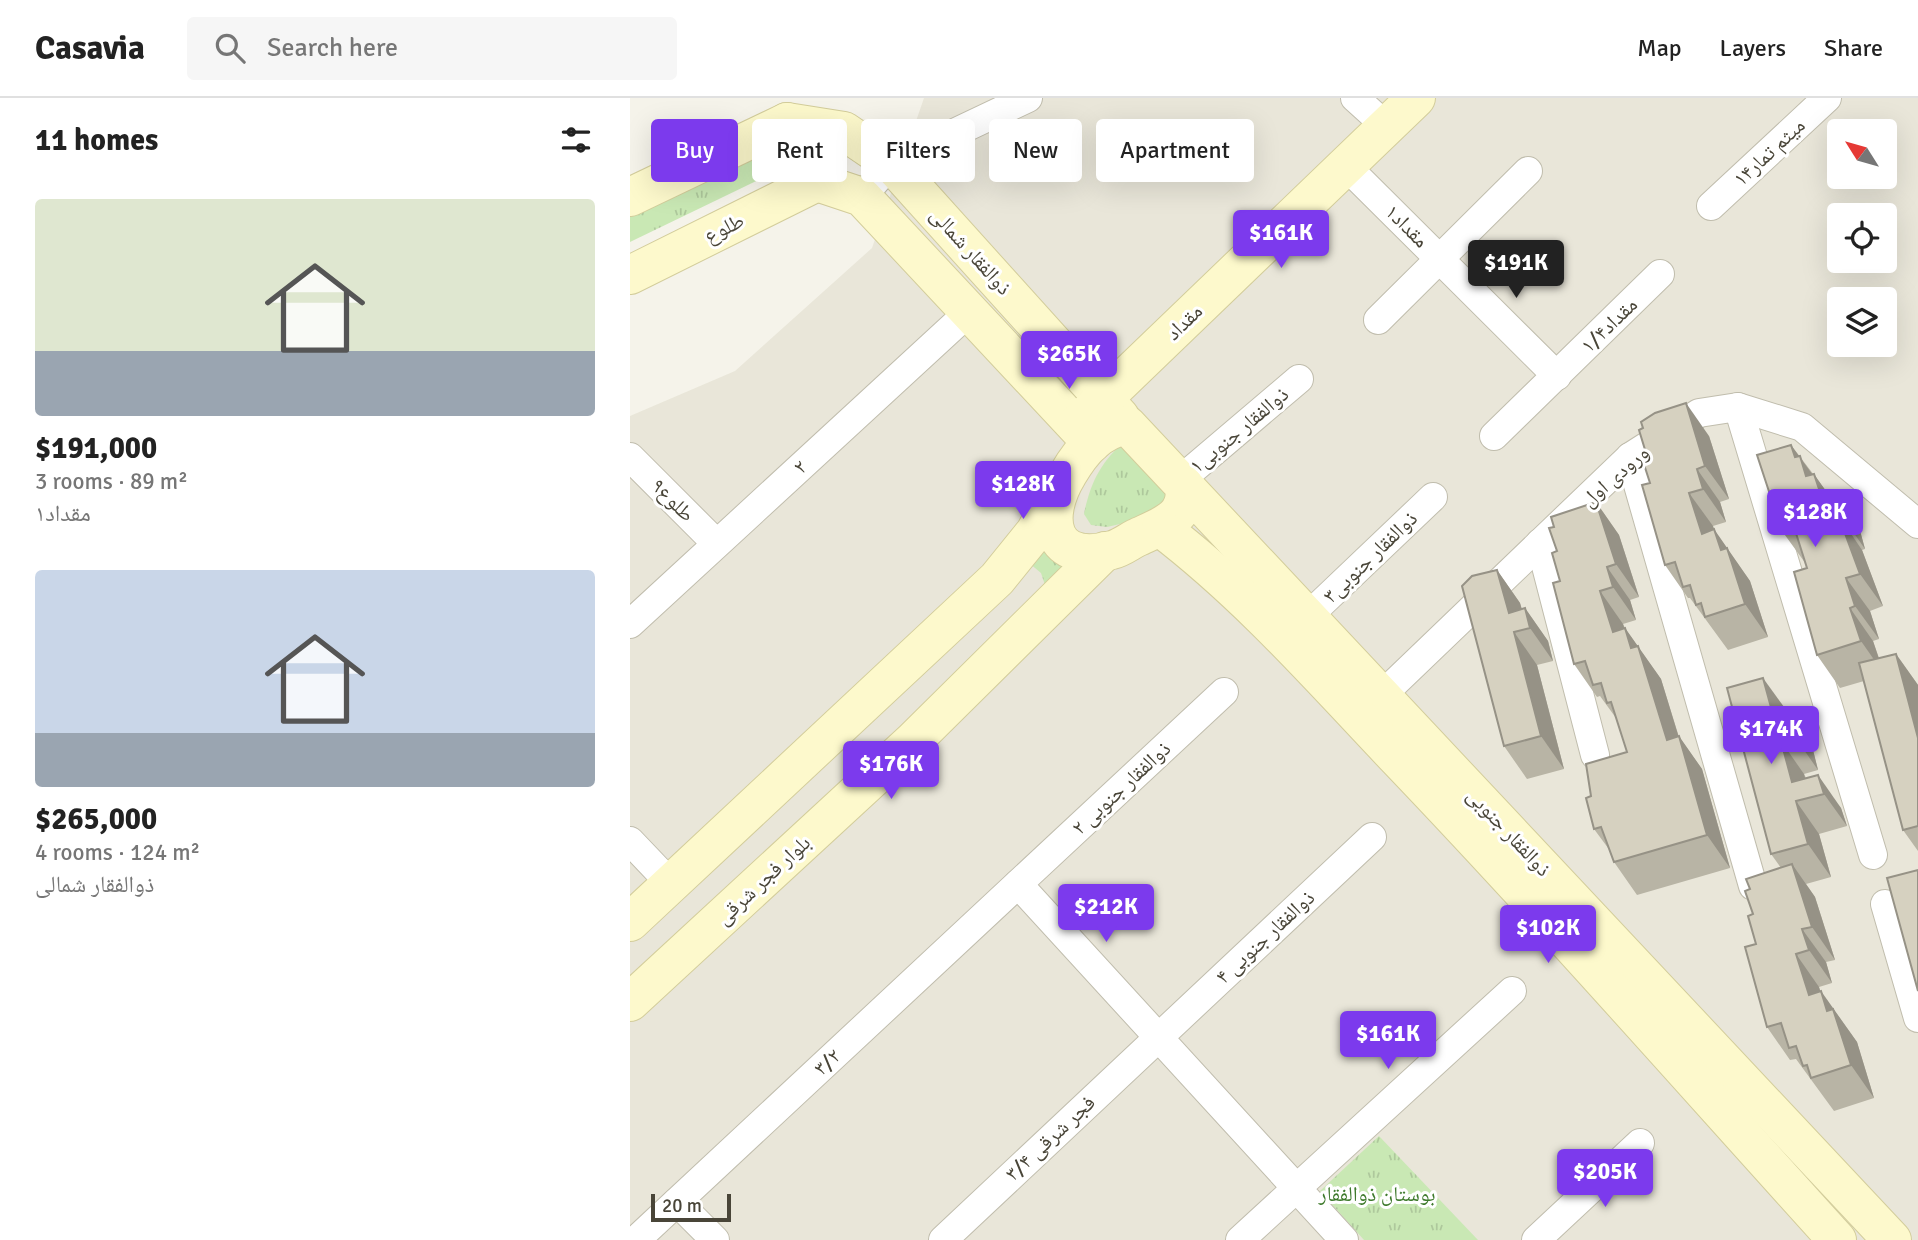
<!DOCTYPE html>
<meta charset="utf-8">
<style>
:root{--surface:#fff;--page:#f6f6f6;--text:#222;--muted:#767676;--line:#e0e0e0;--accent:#7c3aed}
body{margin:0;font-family:Signika,"Noto Naskh Arabic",sans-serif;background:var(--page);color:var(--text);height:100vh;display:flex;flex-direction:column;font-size:26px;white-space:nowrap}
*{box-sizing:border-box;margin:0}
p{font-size:23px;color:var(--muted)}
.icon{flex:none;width:38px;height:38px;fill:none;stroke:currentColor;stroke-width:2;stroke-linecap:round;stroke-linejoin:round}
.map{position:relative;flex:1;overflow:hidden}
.drawer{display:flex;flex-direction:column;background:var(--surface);width:630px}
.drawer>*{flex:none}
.banner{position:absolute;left:21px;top:21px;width:665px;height:63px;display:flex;gap:14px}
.needle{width:46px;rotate:307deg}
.controls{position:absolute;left:1197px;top:21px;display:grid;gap:14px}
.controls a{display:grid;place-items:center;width:70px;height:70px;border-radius:7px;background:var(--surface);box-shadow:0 7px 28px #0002;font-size:35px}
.scale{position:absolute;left:21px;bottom:18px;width:80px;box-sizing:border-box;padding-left:7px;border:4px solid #494538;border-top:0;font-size:19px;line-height:24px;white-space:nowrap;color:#494538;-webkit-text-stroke:5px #fff;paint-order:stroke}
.price{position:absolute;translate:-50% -60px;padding:0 16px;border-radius:7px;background:var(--accent);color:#fff;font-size:23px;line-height:46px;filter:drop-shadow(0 2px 4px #0008)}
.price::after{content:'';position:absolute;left:50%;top:42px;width:21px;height:16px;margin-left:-10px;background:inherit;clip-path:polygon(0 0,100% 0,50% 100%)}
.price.active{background:#222;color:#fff}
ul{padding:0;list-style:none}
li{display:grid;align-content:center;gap:14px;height:371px;padding:0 35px}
li span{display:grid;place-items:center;height:217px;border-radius:7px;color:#555}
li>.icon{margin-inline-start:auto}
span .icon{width:126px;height:126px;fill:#fffc;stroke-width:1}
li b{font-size:30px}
h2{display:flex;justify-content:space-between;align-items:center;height:84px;padding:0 35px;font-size:30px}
.tag{padding:0 24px;border-radius:7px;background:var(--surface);box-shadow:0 7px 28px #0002;font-size:24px;line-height:63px}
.tag.active{background:var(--accent);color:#fff}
header{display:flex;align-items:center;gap:42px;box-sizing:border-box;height:98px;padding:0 35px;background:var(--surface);border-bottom:2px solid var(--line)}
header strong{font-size:33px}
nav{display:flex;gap:38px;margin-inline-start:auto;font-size:24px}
.search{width:490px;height:63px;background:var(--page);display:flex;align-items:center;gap:18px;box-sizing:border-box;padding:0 24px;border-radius:7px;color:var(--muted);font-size:26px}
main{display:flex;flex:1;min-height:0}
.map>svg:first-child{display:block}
.residential{fill:#e9e6d9;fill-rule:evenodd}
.grass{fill:url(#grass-tufts)}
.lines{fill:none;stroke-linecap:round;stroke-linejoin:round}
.street-casing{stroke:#c0bdad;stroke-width:30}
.secondary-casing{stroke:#d3cd9b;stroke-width:40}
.street{stroke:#fff;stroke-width:28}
.secondary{stroke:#fdf9cc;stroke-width:38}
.wall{fill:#b8b4a5}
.shaded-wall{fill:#969286}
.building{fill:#d6d1c0;stroke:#969286;stroke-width:2}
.labels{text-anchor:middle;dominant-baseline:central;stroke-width:6;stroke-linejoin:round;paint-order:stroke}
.street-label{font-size:21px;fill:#494538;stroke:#fff}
.park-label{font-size:21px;fill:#3e7a2c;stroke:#fff}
</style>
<header>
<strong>Casavia</strong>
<div class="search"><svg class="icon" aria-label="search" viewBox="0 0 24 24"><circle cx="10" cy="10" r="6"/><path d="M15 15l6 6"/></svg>Search here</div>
<nav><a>Map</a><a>Layers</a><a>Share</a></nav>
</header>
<main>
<section class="drawer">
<h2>11 homes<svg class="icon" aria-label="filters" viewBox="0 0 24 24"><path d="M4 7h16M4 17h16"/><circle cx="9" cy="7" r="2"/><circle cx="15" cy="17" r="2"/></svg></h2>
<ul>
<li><span style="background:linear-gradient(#dfe7d0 70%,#9aa5b1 0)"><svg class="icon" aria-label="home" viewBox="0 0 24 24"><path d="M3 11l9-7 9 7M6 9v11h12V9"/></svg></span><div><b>$191,000</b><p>3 rooms · 89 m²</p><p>مقداد۱</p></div></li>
<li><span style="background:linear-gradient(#c9d6e8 75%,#9aa5b1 0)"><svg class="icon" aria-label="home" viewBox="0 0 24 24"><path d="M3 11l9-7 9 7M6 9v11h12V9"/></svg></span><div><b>$265,000</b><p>4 rooms · 124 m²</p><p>ذوالفقار شمالی</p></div></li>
</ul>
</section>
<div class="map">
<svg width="1288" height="1142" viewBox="0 0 1288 1142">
<defs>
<pattern id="grass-tufts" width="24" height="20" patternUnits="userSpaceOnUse" patternTransform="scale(1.75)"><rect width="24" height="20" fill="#c9e8b4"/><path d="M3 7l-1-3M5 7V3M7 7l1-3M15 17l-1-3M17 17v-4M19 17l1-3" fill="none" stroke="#aec89c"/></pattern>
</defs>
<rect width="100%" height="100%" fill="#f5f3ea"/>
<path class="residential" d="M294 0H1288V1142H0V318L105 273 242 150ZM1209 33H1255V79H1209ZM1209 117H1255V163H1209ZM1209 201H1255V247H1209Z"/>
<g class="grass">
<path d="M134 53 143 56 145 74 0 144V119Z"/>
<path d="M497 342 546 386 529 417 477 429 461 427 454 416C460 385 472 361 497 342Z"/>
<path d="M414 436 444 466 415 487 411 475 399 465Z"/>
<path d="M749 1038 848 1142H734L690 1093Z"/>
</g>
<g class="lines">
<g class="street-casing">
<g id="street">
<path d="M725 0 757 29"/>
<path d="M716 68 927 278"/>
<path d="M232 99 261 65 398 0"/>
<path d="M1081 108 1197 0"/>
<path d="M748 222 898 73"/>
<path d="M1108 309 1243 757"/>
<path d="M864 338 1030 176"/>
<path d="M0 359 86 445"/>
<path d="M1000 359 1123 788"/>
<path d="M549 383 669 281"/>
<path d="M910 445 965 657"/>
<path d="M677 519 803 399"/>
<path d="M0 526 341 212"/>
<path d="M751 598 1000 359 1069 315 1108 309 1172 329 1288 426"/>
<path d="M0 743 41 786"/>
<path d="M388 786 714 1142"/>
<path d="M1255 806 1288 920"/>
<path d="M47 1104 85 1142"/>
<path d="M6 1142 594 594"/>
<path d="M313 1142 742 739"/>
<path d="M610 1142 882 893"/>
<path d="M906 1142 1010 1045"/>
</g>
</g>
<g class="secondary-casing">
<g id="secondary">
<path d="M157 24 214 33 261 65 490 319"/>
<path d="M187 84 232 99 462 345"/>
<path d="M0 99 157 24"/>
<path d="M0 177 187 84"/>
<path d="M446 327 786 0"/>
<path d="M554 387C560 420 531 428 506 440 498 444 491 450 482 452 420 468 411 420 438 376 452 352 469 332 497 327L1262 1142"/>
<path d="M531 430C620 498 692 581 769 662 919 819 1062 982 1207 1142"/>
<path d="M0 824 367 481 405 434 425 398"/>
<path d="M0 904 283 643 475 453"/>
</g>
</g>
<use href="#street" class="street"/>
<use href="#secondary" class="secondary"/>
</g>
<g class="wall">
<path d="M1079 338 1099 401 1090 404 1096 424 1083 428 1084 432 1120 483 1138 539 1098 552 1060 500H1058L1035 467 1020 385Z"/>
<path d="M1161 347 1200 398 1229 429 1235 451 1232 452 1253 508 1240 513 1249 541 1243 543 1249 560 1266 556 1288 587V753L1273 732 1234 583 1210 590 1187 557 1177 470 1176 466 1152 433Z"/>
<path d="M966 404 989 437 1009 499 1000 502 1006 522 993 526 995 530 1031 581 1049 639 1072 671 1100 770 1007 797 984 764 981 754 964 731 961 698 997 654 986 620 970 598 967 599 944 566 930 483 924 429Z"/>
<path d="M867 472 890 505 892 511 895 510 918 543 923 563 907 567 934 671 897 681 874 648Z"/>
<path d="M1097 590 1157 613 1158 620H1160L1183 652 1188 672 1174 676 1176 680 1211 710 1217 728 1189 736 1201 779 1176 786 1185 799 1205 862 1196 864 1202 885 1189 889 1190 893 1227 944 1244 1000 1204 1013 1166 961 1160 962 1137 929 1120 791 1151 770 1141 756Z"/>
</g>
<g class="shaded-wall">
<path d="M1056 305 1079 338 1099 401 1075 368Z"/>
<path d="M1161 347 1185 380 1184 376 1207 409 1211 421 1232 452 1253 508 1230 476 1165 359Z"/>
<path d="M1067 371 1090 404 1096 424 1073 391Z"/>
<path d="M1059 395 1083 428 1096 468 1072 436Z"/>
<path d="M1206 396 1229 429 1235 451 1212 418Z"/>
<path d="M966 404 989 437 1009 499 986 466Z"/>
<path d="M1084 431 1120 483 1138 539 1115 506 1091 452Z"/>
<path d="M977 469 1000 502 1006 522 983 489Z"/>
<path d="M867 472 890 505 897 531 879 515Z"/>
<path d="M1216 480 1240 513 1249 541 1225 508Z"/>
<path d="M970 493 993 526 1006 567 983 534Z"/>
<path d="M895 510 918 543 923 563 900 530Z"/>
<path d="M1220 510 1243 543 1254 576 1231 543Z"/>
<path d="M995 530 1031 581 1056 663 1049 638 1072 671 1100 770 1077 737 1037 642 1001 550Z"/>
<path d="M884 534 907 567 934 671 911 638Z"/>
<path d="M1266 556 1288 587V640Z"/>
<path d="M1133 580 1157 613 1164 639 1145 624Z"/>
<path d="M1160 620 1183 652 1188 672 1165 639Z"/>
<path d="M1151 643 1174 676 1180 699 1162 684Z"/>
<path d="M1188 677 1211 710 1217 728 1194 696Z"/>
<path d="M1166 703 1189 736 1201 779 1178 746Z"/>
<path d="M1162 766 1185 799 1205 862 1182 829Z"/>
<path d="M1172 831 1196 864 1202 885 1179 852Z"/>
<path d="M1166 856 1189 889 1202 930 1179 897Z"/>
<path d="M1191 893 1227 944 1244 1000 1221 967 1197 913Z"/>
</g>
<g class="building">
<path d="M1056 305 1075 368 1067 371 1073 391 1059 395 1072 436 1084 431 1091 452 1097 450 1115 506 1075 519 1071 505 1066 507 1060 487 1053 489 1045 464 1035 467 1012 387 1020 385 1011 357 1016 355 1009 332 1013 330 1011 324 1025 315Z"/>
<path d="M1161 347 1165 359 1170 358 1176 378 1184 376 1192 400 1206 396 1212 418 1209 419 1230 476 1216 480 1225 508 1220 510 1231 543 1187 557 1164 474 1177 470 1164 429 1152 433 1127 357Z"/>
<path d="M966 404 986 466 977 469 983 489 970 493 983 534 995 530 1001 550 1008 548 1037 642 1049 638 1077 737 984 764 971 729 964 731 956 700 961 698 956 666 997 654 981 604 977 605 971 585 963 587 955 563 944 566 923 485 930 483 922 455 927 453 919 430 924 429 921 419Z"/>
<path d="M867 472 879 515 895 510 900 530 884 534 911 638 874 648 832 488 842 478Z"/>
<path d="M1266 556 1288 640V728L1273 732 1229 565Z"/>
<path d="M1133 580 1145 624 1160 620 1165 639 1151 643 1162 684 1188 677 1194 696 1166 703 1178 746 1141 756 1097 590Z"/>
<path d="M1162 766 1182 829 1172 831 1179 852 1166 856 1179 897 1191 893 1197 913 1203 911 1221 967 1181 980 1177 967 1173 968 1166 948 1159 950 1151 925 1137 929 1115 849 1126 846 1118 818 1123 816 1115 793 1120 791 1116 781Z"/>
<path d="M1288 772V893L1257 780Z"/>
</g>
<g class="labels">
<g class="street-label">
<text transform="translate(1139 54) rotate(-43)">میثم تمار۱۴</text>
<text transform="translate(777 128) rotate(45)">مقداد۱</text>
<text transform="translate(94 130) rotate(-26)">طلوع</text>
<text transform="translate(341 153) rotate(48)">ذوالفقار شمالی</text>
<text transform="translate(554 224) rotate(-44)">مقداد</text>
<text transform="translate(979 227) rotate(-44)">مقداد۱/۴</text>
<text transform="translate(609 332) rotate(-40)">ذوالفقار جنوبی۱</text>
<text transform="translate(170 369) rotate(-43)">۲</text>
<text transform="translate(985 378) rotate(-41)">ورودی اول</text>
<text transform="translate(43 402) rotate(45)">طلوع۹</text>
<text transform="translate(740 459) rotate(-44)">ذوالفقار جنوبی۳</text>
<text transform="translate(491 690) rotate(-43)">۲ ذوالفقار جنوبی</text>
<text transform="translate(879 734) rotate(47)">ذوالفقار جنوبی</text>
<text transform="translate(133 782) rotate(-43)">بلوار فجر شرقی</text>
<text transform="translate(635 839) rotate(-43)">۴ ذوالفقار جنوبی</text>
<text transform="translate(197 964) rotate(-43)">۳/۲</text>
<text transform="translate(420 1040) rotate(-43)">۳/۴ فجر شرقی</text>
</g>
<g class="park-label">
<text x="747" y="1096">بوستان ذوالفقار</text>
</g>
</g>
</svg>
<div class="controls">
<a><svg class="needle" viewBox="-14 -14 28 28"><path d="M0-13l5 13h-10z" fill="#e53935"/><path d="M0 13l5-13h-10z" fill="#767676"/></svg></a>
<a><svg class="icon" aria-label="locate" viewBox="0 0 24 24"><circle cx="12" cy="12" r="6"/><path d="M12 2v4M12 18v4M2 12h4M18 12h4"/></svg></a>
<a><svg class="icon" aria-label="layers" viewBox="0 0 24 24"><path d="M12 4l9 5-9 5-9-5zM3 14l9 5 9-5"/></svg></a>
</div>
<div class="scale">20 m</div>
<b class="price" style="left:651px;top:172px">$161K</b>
<b class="price active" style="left:886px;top:202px">$191K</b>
<b class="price" style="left:439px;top:293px">$265K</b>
<b class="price" style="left:393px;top:423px">$128K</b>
<b class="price" style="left:1185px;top:451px">$128K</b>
<b class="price" style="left:1141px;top:668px">$174K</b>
<b class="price" style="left:261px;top:703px">$176K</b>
<b class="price" style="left:476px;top:846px">$212K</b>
<b class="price" style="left:918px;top:867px">$102K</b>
<b class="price" style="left:758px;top:973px">$161K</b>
<b class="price" style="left:975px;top:1111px">$205K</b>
<div class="banner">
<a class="tag active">Buy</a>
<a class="tag">Rent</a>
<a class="tag">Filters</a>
<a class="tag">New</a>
<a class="tag">Apartment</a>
</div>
</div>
</main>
